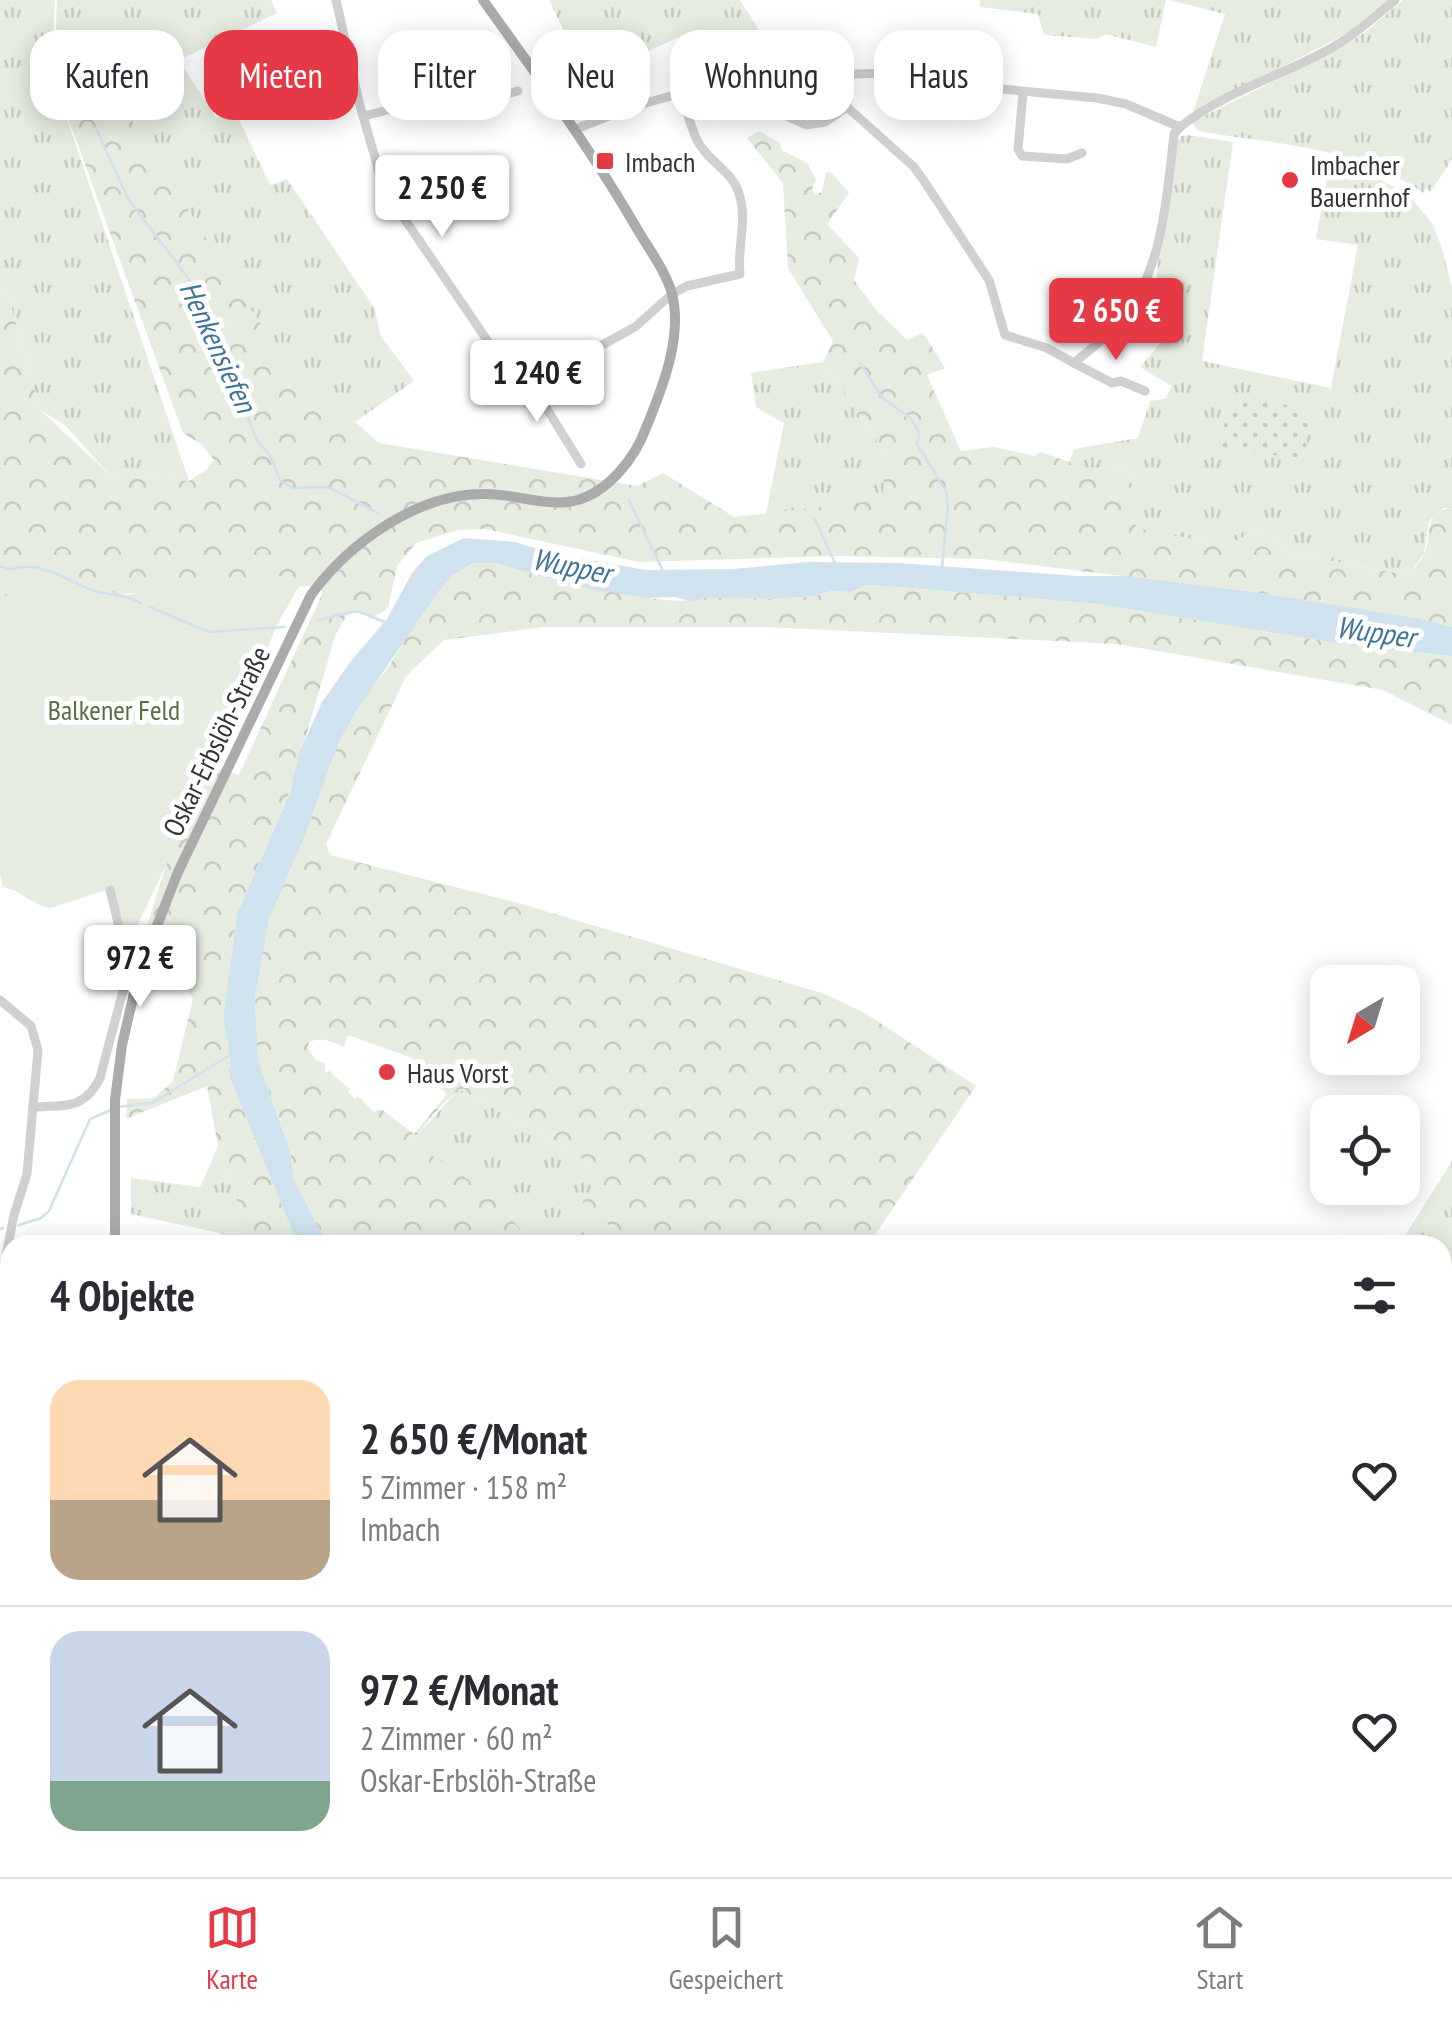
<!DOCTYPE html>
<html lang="de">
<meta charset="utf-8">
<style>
:root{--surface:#fff;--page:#f2f2f3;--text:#2b2b33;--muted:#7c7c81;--line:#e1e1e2;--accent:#e63946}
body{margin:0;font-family:"PT Sans Narrow",sans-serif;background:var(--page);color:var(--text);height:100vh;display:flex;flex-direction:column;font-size:38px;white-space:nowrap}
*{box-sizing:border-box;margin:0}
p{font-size:32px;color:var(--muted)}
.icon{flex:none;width:55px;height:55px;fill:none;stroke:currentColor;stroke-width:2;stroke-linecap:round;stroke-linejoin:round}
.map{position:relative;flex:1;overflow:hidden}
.details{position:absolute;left:0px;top:1235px;width:1452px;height:642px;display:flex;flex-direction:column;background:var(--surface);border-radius:30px 30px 0 0;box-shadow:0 5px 25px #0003}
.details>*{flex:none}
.top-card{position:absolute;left:30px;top:30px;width:1392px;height:90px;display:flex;gap:20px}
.needle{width:65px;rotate:218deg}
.tools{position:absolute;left:1310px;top:965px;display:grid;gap:20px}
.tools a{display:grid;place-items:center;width:110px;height:110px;border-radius:20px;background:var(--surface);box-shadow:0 5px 25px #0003;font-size:50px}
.price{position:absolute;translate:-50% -85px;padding:0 22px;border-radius:10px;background:#fff;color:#222;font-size:32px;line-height:65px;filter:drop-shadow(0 2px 5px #0008)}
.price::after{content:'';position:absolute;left:50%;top:60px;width:30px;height:22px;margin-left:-15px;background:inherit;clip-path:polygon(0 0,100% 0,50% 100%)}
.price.selected{background:var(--accent);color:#fff}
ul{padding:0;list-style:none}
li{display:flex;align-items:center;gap:30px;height:250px;padding:0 50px}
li+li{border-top:2px solid var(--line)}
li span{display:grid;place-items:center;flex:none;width:280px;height:200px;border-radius:30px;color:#555}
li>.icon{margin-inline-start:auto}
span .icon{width:120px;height:120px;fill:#fffc;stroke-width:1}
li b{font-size:42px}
h2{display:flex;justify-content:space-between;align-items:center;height:120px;padding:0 50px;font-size:42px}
.pill{padding:0 35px;border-radius:30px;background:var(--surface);box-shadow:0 5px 25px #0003;font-size:35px;line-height:90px}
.pill.selected{background:var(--accent);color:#fff}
.dock{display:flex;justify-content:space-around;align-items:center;height:140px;border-top:2px solid var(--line);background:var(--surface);font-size:28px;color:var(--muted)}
.dock a{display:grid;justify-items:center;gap:5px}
.dock .selected{color:var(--accent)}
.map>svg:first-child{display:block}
.grass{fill:url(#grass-tufts)}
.forest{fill:url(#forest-crowns);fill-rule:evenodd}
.park{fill:#e6ecdf}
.garden{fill:url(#garden-dots)}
.water{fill:#cfe2ee}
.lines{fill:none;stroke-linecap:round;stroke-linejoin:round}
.stream{stroke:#cfe2ee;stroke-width:2.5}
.minor{stroke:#d0d0d0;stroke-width:9}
.major{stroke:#ababab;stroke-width:10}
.poi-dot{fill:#e63946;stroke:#fff;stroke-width:4}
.labels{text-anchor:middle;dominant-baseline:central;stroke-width:10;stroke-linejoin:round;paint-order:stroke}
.poi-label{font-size:28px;fill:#333;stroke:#fff;text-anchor:start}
.park-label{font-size:28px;fill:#56703f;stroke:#fff}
.street-label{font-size:28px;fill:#333;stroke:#fff}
.water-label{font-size:30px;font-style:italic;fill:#3f7597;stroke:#fff}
</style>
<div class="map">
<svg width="1452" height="1877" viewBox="0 0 1452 1877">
<defs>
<pattern id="grass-tufts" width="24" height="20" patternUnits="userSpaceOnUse" patternTransform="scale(2.5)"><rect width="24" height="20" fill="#e6ecdf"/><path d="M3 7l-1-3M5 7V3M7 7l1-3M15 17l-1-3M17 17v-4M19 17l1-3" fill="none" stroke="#c6cbc0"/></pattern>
<pattern id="forest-crowns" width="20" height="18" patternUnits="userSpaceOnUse" patternTransform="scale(2.5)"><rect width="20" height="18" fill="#e6ecdf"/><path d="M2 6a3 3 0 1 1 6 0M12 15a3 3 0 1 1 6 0" fill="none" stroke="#c6cbc0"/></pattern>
<pattern id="garden-dots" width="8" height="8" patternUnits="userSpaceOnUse" patternTransform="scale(2.5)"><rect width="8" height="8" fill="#e6ecdf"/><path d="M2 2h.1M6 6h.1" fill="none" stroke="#c6cbc0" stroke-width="1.8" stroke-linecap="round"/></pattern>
</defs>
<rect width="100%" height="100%" fill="#fff"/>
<g class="grass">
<path d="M0 0H55L52 74 189 481 110 475 65 425 40 410 8 296 0 285Z"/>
<path d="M57 0H271L277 13 179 60 216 118 235 111 270 185 287 179 375 309 380 335 414 381 355 422 301 389 96 64 54 74Z"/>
<path d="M549 0H740L759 30 683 35 587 80Z"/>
<path d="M980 0H1166L1156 47 1106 34 1097 39 1044 35 1038 14 980 7Z"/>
<path d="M1169 0H1390L1360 26 1192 115 1225 14Z"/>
<path d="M1403 0H1452V159L1430 193 1427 188 1423 193C1360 147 1273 144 1198 131L1192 122 1336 50 1364 33Z"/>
<path d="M1187 135 1233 142 1202 361 1331 388 1358 245 1316 239 1330 160 1369 174 1408 194 1432 223 1441 246 1452 287V508H1444L1429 521 1424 554 1408 575 1289 553 1280 543 1257 531 1231 543H1210L1135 528 1130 470 1087 468 1068 464 1074 449 1138 438 1150 401 1165 399 1172 386 1140 367 1163 340 1154 312 1159 247 1176 144 1181 136Z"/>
<path d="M823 362 885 453 884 500 766 514 784 423 756 407 751 373Z"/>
<path d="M459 1089 604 1171 618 1233 608 1245H534L411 1142Z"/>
<path d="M218 1146 245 1224 240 1232 219 1233 131 1214V1178L200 1187Z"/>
<path d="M1452 1161V1356L1443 1351 1442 1245H1399Z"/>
<path d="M1443 1590 1452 1601V1877H1382L1371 1868H1442Z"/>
<path d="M675 1868H939L934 1877H700Z"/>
</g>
<g class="forest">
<path d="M96 64 301 388 355 422 379 443 637 486 663 473 734 517 883 500 885 453 823 362 833 341 788 268 783 183 747 138 759 131 780 143 782 150 808 164 816 180 812 189 815 194 822 192 826 172 832 173 849 193 827 224 859 258 854 280 876 310 907 340 923 333 945 368 927 375 961 451 993 447 1035 456 1040 452 1087 468 1130 470 1136 528 1210 543H1231L1257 531 1280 543 1289 553 1407 575C1413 569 1421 562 1424 555 1432 535 1423 511 1452 508V627L1417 618 1254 592 983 559 833 556 639 562 485 529 458 530 416 543 397 566 388 608 371 619 358 609 348 613 335 636 290 791 237 914 223 1019 229 1049 230 1078 298 1245H230L219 1233 240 1232 245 1224 218 1146 207 1086 126 1119 127 1099 154 1098 173 1081 193 999 175 971 137 959 178 826 207 764 239 775 323 592 310 586 88 595 0 655V285L8 296 40 410 110 475 189 481 206 470 214 460 201 444 183 433 52 74Z"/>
<path d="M473 563H496C540 574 666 611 703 598L776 599 815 596 831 591 851 592 867 585 900 587 1097 604 1355 646 1452 656V725L1383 690 1117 644 767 627H544L444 640 406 676 326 844 330 855 518 903 825 994 865 1013 976 1086 868 1245H608L618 1232 582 1203 604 1171 459 1089 440 1107 411 1142 489 1193 534 1245H328L294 1180 290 1152 258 1059 255 997 262 946 268 922 304 838 339 742 368 692 388 668 405 639 438 592 455 574ZM348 1035 412 1058 418 1063 416 1069 447 1094 414 1134 381 1109 374 1112 358 1096 355 1099 348 1092 350 1089 329 1071 325 1073V1064L315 1059 308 1048 309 1042C324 1036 331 1042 344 1047Z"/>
<path d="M367 1868H675L700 1877H364Z"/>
<path d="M1309 1868H1371L1382 1877H1295Z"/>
</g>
<g class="park">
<path d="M908 39H964L963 61 956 66 903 59 902 45Z"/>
<path d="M30 564 70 576 88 587 128 595 202 579 289 576 301 583 277 625 252 686 135 930 124 932 106 890 51 908C33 906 23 891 3 887L0 873V599L7 595 2 566 14 569Z"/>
<path d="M1442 1362 1452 1367V1587L1442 1577Z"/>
<path d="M10 1539V1612C0 1595 4 1561 10 1539Z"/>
<path d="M82 1868H288L285 1877H80Z"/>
</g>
<path class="garden" d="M1229 398 1310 408 1305 458 1220 450Z"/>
<path class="water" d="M464 538 515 542 548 552 645 570 734 569 808 562 899 563 1077 576H1126L1254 592 1417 618 1452 627V656L1355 646 1097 604 900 587 867 585 851 592 831 591 815 596 776 599 703 598 692 602 676 597 646 598 581 587 496 563H473L455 574 438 592 359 707 339 742 304 838 268 922 255 997 258 1059 290 1152 294 1180 328 1245H298L230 1078 229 1049 223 1019 237 914 290 792 300 751 322 702 351 661 387 619 412 573 427 556Z"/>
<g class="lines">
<g class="stream">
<path d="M92 126 96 128 128 199 192 283 194 308 207 314 214 328 257 441 270 455 280 480 292 488 328 487 378 513"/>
<path d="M860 363 882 397 911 419 919 432 917 444 946 491 948 505 942 568"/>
<path d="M629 500 664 573"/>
<path d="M815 519 835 563"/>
<path d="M0 566C12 572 17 566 30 567 50 568 70 581 89 589 107 596 124 593 141 603"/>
<path d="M150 607 209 632 284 627"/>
<path d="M319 620 357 611 385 622"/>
<path d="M118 1107 152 1103 230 1055"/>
<path d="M19 1225 41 1218 49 1211 90 1119 111 1110"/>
<path d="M0 1229 3 1228"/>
<path d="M1442 1382 1452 1377"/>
</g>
<g class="minor">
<path d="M336 0 359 102 384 189 498 356 521 367 581 464"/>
<path d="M846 75 847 107 914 167 924 181 989 280 1005 335 1047 348 1074 363C1089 350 1108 337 1121 321 1163 271 1167 196 1174 134L1180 127C1223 93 1278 77 1326 51 1352 37 1372 19 1395 0"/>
<path d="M718 84 806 125 825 122 847 107"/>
<path d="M1023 93 1018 149 1022 156 1067 159 1082 153"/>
<path d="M364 116 407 105 440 113 518 91"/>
<path d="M576 129 629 108 715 83 749 78 913 72 969 86 1097 98 1126 104 1180 127"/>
<path d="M1074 363 1112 383 1121 381 1145 391"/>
<path d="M521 367 549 356 593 350 635 327 672 294 687 286 740 274C737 248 747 223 740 197 734 171 710 164 698 142 690 127 686 107 681 91"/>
<path d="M0 1000 31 1026 38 1050 27 1174 14 1215 0 1286"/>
<path d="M33 1107C65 1105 84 1110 100 1078L129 968 110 890"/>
<path d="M0 1438 10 1448"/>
<path d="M0 1861 10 1864"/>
<path d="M21 1868 54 1877"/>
<path d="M1375 1868 1387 1877"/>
<path d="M76 1877 79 1868"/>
</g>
<g class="major">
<path d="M115 1245V1100L122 1045 139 972 178 872 311 595C349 543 417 494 483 494 513 493 545 507 574 501 608 493 635 458 646 428 662 389 683 337 672 294 666 271 648 248 636 227 590 148 536 74 483 0"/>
<path d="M0 1477 10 1460"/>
</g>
</g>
<g class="poi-dot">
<rect x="595" y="151" width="20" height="20" rx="5"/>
<circle cx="1290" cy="180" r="10"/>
<circle cx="387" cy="1072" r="10"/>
</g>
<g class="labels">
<g class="poi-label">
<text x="625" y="161">Imbach</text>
<text x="1310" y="164">Imbacher<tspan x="1310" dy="32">Bauernhof</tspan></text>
<text x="407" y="1072">Haus Vorst</text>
</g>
<g class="park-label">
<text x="114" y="709">Balkener Feld</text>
</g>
<g class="street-label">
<text transform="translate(216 741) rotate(-64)">Oskar-Erbslöh-Straße</text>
</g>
<g class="water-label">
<text transform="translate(219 346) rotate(65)">Henkensiefen</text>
<text transform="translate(572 565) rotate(11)">Wupper</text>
<text transform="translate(1376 631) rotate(8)">Wupper</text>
</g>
</g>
</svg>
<div class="tools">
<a><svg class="needle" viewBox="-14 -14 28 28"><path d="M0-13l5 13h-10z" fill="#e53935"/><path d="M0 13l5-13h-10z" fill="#7c7c81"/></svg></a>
<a><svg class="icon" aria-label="locate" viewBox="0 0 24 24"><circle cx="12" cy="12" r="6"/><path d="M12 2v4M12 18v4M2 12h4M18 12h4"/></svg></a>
</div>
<b class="price" style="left:442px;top:240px">2 250 €</b>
<b class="price selected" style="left:1116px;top:363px">2 650 €</b>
<b class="price" style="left:537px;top:425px">1 240 €</b>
<b class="price" style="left:140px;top:1010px">972 €</b>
<div class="top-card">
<a class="pill">Kaufen</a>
<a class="pill selected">Mieten</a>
<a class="pill">Filter</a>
<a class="pill">Neu</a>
<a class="pill">Wohnung</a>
<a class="pill">Haus</a>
</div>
<section class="details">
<h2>4 Objekte<svg class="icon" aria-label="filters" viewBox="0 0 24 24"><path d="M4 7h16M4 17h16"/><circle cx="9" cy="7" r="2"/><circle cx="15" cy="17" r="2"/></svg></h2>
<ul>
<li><span style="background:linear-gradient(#ffd9b3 60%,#b9a48a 0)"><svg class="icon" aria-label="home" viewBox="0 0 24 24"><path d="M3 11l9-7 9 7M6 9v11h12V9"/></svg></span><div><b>2 650 €/Monat</b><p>5 Zimmer · 158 m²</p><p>Imbach</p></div><svg class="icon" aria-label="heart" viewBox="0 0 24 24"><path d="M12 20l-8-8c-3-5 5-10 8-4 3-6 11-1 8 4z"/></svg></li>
<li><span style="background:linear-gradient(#c9d6e8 75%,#7fa58c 0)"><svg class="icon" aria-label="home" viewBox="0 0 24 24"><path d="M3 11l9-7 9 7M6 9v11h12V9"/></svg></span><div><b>972 €/Monat</b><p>2 Zimmer · 60 m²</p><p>Oskar-Erbslöh-Straße</p></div><svg class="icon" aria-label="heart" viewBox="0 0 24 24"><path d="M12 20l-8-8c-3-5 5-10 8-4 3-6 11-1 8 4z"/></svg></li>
</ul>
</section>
</div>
<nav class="dock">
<a class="selected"><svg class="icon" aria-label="map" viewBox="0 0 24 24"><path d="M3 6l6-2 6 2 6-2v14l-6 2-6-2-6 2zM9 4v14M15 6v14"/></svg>Karte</a>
<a><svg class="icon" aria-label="saved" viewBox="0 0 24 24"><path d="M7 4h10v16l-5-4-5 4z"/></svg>Gespeichert</a>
<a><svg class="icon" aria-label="home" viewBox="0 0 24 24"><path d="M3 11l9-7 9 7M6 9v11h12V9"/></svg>Start</a>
</nav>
